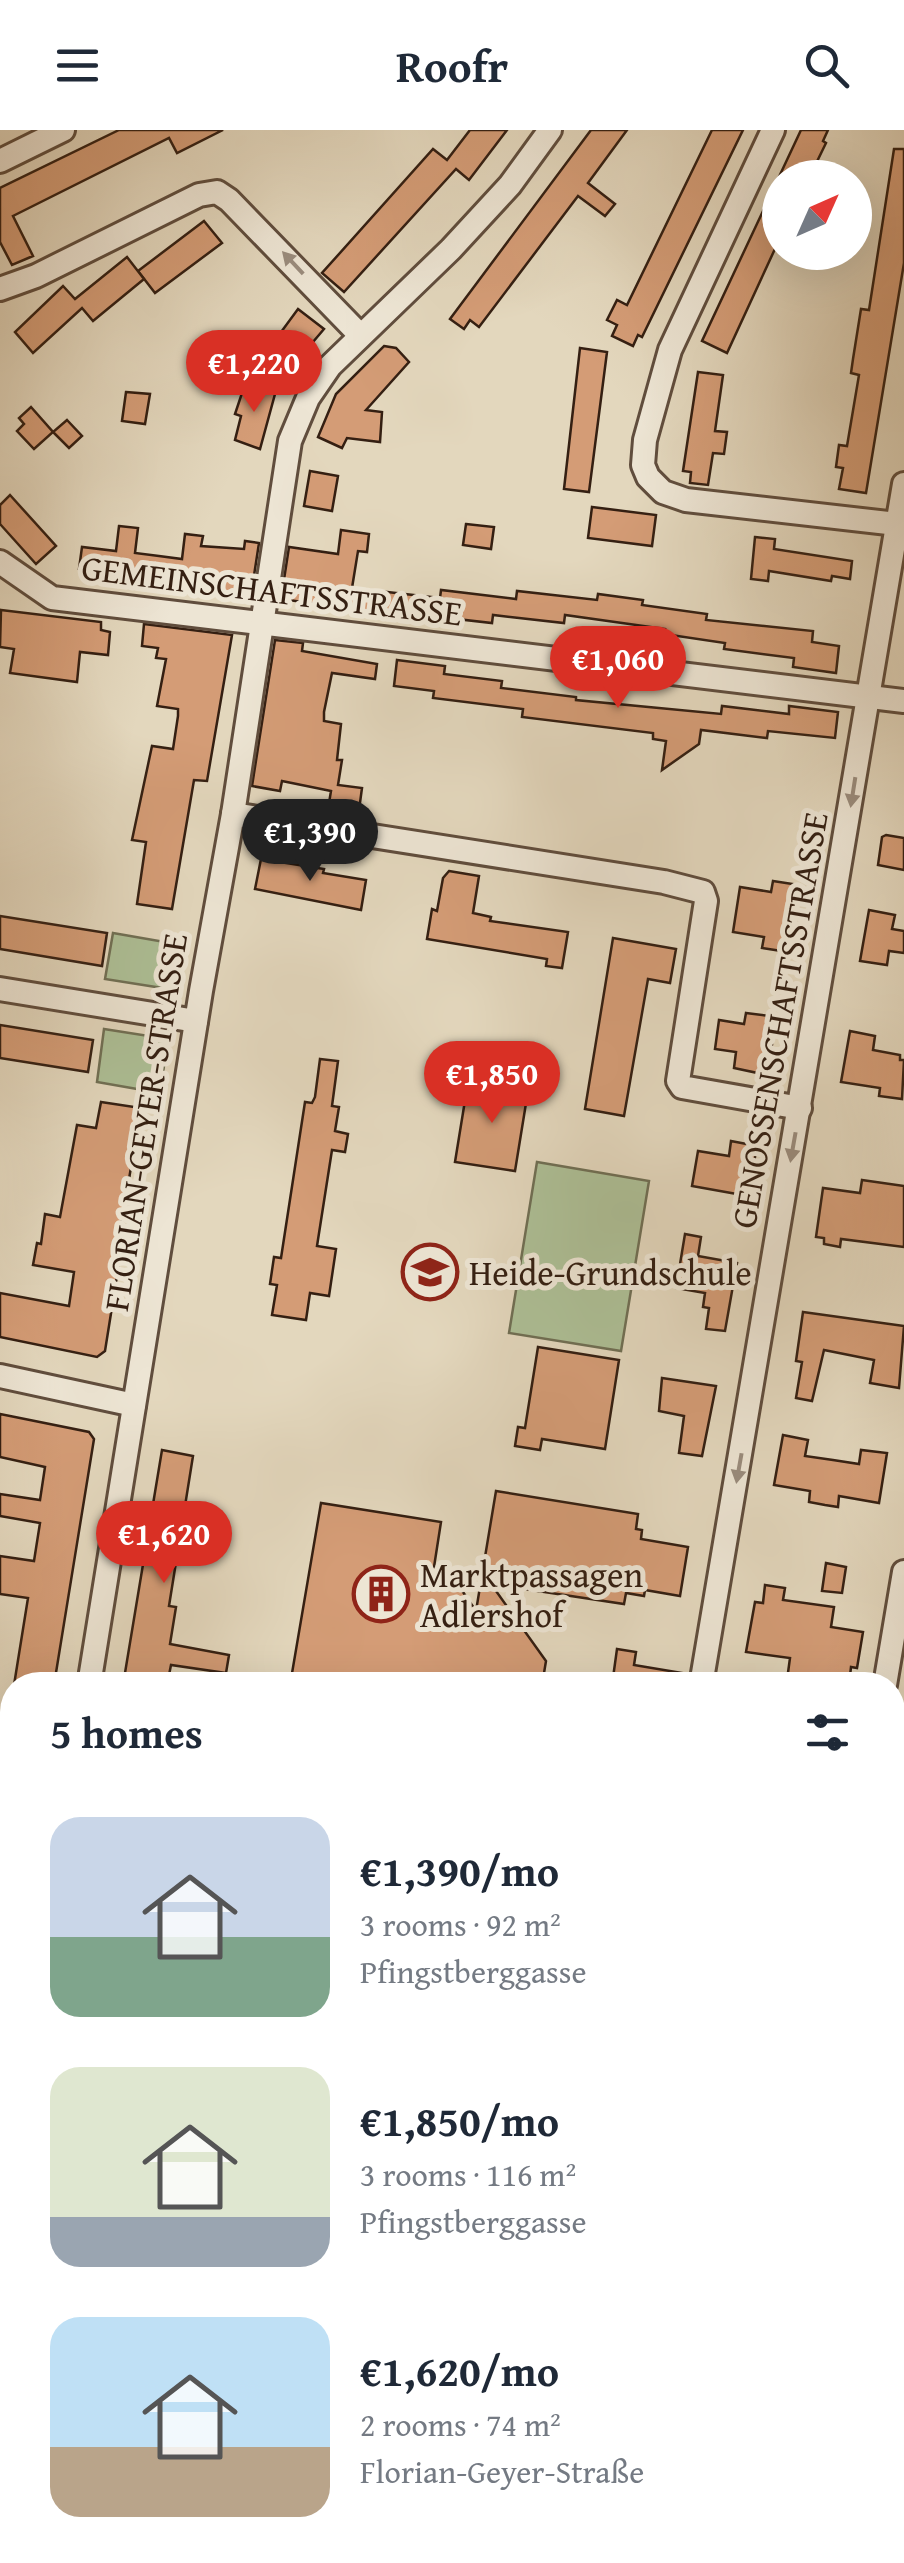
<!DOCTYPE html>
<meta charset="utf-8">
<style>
:root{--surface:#fff;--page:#f6f6f7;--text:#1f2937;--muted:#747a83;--accent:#d93025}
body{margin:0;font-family:"Gentium Book Plus",serif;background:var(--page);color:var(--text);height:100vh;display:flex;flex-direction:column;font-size:38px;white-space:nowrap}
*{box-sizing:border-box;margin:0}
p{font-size:32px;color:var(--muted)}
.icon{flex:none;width:55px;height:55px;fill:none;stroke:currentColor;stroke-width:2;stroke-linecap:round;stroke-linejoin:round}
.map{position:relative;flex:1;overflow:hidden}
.details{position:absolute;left:0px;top:1542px;width:905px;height:892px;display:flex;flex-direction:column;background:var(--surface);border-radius:40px 40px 0 0;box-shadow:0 10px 40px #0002}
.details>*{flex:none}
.needle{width:65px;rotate:45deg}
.fabs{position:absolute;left:762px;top:30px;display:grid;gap:20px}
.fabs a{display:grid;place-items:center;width:110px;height:110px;border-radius:50%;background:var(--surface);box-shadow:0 10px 40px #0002;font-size:50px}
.price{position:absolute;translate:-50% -85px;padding:0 22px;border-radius:35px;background:var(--accent);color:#fff;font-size:32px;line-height:65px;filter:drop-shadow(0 2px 5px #0008)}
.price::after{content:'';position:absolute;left:50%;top:60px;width:30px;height:22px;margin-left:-15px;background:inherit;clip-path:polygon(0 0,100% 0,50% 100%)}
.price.selected{background:#222;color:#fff}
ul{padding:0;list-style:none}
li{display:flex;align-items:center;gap:30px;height:250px;padding:0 50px}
li span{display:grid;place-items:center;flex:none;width:280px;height:200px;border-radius:30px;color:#555}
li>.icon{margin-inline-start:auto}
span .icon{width:120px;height:120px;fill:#fffc;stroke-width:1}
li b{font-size:42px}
h2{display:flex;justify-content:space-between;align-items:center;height:120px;padding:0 50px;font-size:42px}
header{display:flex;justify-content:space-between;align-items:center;height:130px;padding:0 50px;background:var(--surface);font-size:45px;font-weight:700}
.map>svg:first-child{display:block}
.green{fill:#adbf96;stroke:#706f54;stroke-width:2.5}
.building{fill:#d49c76;stroke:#341f12;stroke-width:2.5}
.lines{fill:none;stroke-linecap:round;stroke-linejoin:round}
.minor-casing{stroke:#604d3d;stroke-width:28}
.tertiary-casing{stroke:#604d3d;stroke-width:32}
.minor{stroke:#ede5d4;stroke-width:22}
.tertiary{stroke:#ede5d4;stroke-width:28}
.tram{stroke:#341f12;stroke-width:2.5}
.oneway{fill:#9a8c7d}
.labels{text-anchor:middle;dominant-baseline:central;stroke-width:10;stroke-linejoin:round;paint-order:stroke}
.street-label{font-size:35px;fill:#341f12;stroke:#ede5d4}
.poi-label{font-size:35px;fill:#341f12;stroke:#ede5d4;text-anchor:start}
</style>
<header><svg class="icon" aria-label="menu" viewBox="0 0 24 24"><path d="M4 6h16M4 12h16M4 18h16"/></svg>Roofr<svg class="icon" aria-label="search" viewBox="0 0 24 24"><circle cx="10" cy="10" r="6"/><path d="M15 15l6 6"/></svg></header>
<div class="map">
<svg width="904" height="2433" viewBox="0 0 904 2433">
<rect width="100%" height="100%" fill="#e3d7bd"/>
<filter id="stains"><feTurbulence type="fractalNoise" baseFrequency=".002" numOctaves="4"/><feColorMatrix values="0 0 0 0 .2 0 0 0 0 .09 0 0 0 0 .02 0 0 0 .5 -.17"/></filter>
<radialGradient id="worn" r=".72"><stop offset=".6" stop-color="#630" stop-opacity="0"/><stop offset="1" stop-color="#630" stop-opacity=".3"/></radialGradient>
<g class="green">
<path d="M113 803 182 815 175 860 105 849Z"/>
<path d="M104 899 168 909 160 963 97 952Z"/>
<path d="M537 1032 649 1051 621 1221 509 1203Z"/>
<path d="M11 1632H12V1744L0 1740V1675Z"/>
</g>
<g class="building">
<path d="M119 0H223L177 23 169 8 13 86 33 126 12 135 0 112V58Z"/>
<path d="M470 0H507L469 50 456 39 344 162 322 143 433 19 447 30Z"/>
<path d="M591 0H627L588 53 615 74 605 86 578 66 479 197 470 190 464 199 450 189Z"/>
<path d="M712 0H743L642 207 638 205 633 216 612 206 617 195 607 190 617 170 627 175Z"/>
<path d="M801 0H828L823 11 826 13 809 48H780V108L727 223 702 211Z"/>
<path d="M894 19H904V133L866 363 839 359 843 338 836 337 839 315 847 316 859 245 851 243 853 229 861 179 869 180Z"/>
<path d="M204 91 222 113 155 163 138 141Z"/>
<path d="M127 127 144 149 93 191 82 178 33 223 15 202 63 156 75 169Z"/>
<path d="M298 179 324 199 296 232 273 213Z"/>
<path d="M384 216 396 218 409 232 366 280 382 282 380 312 347 308 342 318 318 307 336 264Z"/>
<path d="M580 218 607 222 589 362 564 359Z"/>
<path d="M698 242 723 245 715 301 727 302 724 324 713 323 708 355 690 353 691 342 683 341Z"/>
<path d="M245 254 275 264 260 319 235 310 241 286 235 284Z"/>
<path d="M126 262 150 264 145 294 122 291Z"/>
<path d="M31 277 53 302 34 319 17 301 24 294 19 288Z"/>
<path d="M67 290 82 306 69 318 53 302Z"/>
<path d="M310 341 338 346 332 381 304 376Z"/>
<path d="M10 365 56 416 36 434 0 394V375Z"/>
<path d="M592 377 656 385 652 416 588 408Z"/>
<path d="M466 394 494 397 491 419 463 415Z"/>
<path d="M119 396 138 398 135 423 159 426 182 429 185 404 203 406 201 416 244 419 245 411 259 413 251 465 88 446 85 440 79 439 82 417 116 421Z"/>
<path d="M341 400 369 404 367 422 358 421 352 458 440 468 441 460 516 469 517 461 597 470 598 464 643 470 642 475 707 484 706 490 813 501 812 512 839 516 836 543 793 537 794 528 724 519 725 513 664 504 665 499 565 485 564 493 493 485 492 493 421 485 420 492 368 486 369 484 338 477 281 469 289 417 338 424Z"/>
<path d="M755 407 775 409 774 419 852 431 850 449 832 446 831 451 769 441 768 451 751 449Z"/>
<path d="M1 480 101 492V500L110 502 108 525 80 522 77 552 10 543 14 519 0 517Z"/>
<path d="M144 494 232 505 207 651 194 650 172 779 137 774 146 712 132 710 152 616 173 619 178 586V579L157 576 166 529 156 528 158 518 142 516Z"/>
<path d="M275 510 303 513 302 521 377 534 375 549 332 543 324 582V591L341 594 337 630H342L338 655 362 658 359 680 328 679 331 661 282 651 280 661 252 656Z"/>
<path d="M397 530 445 536 444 544 502 551 501 558 576 567V570L721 584 722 576 789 584V576L838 582 835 608 768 601 767 608 701 600 699 614 662 640 666 611 653 609V603L522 587 523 579 433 568 434 561 394 556Z"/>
<path d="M886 705 904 708V740L878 735 882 707Z"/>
<path d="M261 729 324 739 323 743 366 750 361 780 255 759Z"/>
<path d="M449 741 479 746 473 783 491 787 490 791 568 802 562 838 546 836 547 829 427 809 432 779 437 781 443 748Z"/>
<path d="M773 751 799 755 788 822 762 818 764 807 733 802 740 757 771 762Z"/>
<path d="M869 780 895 785 892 799 904 801V823L889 821 887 835 860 831Z"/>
<path d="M0 786 107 803 102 836 0 819Z"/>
<path d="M613 808 676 819 670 853 648 849 624 986 585 979Z"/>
<path d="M746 883 769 886 767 895 775 896 767 945 734 938 736 922 715 919 719 890 744 894Z"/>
<path d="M0 895 93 910 88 942 0 928Z"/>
<path d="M850 901 875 906 873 920 900 925V930H904L902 969 879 966 880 958 841 952Z"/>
<path d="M320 929 338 931 332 976 339 977 335 1001 348 1004 345 1022 332 1020 317 1116 336 1119 329 1166 310 1163 306 1190 272 1185 277 1155 270 1154 274 1127 281 1128 305 972 312 973 315 967Z"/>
<path d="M468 952 528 961 515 1041 455 1032Z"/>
<path d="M101 972 141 978 116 1126 120 1127 105 1221 97 1227 0 1207V1163L69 1176 74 1142 33 1135 37 1113 41 1114 45 1084 60 1087 77 995 96 998Z"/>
<path d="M731 1011 757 1016 748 1066 692 1056 698 1021 729 1026Z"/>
<path d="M862 1050 904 1056V1117L841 1109 840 1117 824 1114V1108L816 1107 823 1058 860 1063Z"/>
<path d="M685 1104 701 1107 698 1126 737 1133 725 1201 706 1199 709 1178 703 1177 705 1163 676 1158Z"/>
<path d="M803 1182 904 1196 899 1258 870 1253 874 1230 824 1220 812 1271 796 1268 802 1232 796 1231Z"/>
<path d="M538 1217 619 1230 605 1319 542 1309 540 1320 515 1316 518 1297 525 1298Z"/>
<path d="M662 1248 716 1256 702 1326 679 1323 684 1286 659 1281Z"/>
<path d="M0 1284 89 1302 94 1309 54 1555H14L28 1468 0 1464V1426L34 1431 40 1393 0 1386V1364L40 1370 45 1337 0 1327Z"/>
<path d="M783 1305 808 1310 805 1326 833 1330 859 1334 861 1320 887 1323 879 1373 839 1366 838 1377 825 1375 809 1372 810 1361 774 1355Z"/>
<path d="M162 1320 193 1326 169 1476 176 1477 170 1514 229 1525 226 1543 171 1535 168 1550 163 1549 162 1555H123Z"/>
<path d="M496 1361 638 1384 636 1399 642 1400 641 1409 688 1417 680 1466 645 1460 644 1466 626 1463 624 1474 491 1454 546 1531 542 1555H290L321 1373 441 1392 434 1437 452 1446 476 1481Z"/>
<path d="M826 1433 846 1437 842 1463 822 1461Z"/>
<path d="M765 1455 785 1458 783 1470 834 1477 831 1497 863 1502 857 1538 851 1537 849 1555H817L787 1550 790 1528 746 1522 755 1472 763 1473Z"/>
<path d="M617 1519 636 1522 634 1535 688 1544 686 1555H612Z"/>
</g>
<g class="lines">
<g class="minor-casing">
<g id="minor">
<path d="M773 0 670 220 645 310 643 335 648 347 663 362 686 370 897 394"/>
<path d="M0 31 63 0"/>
<path d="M0 159 36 146 199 65 217 62 229 70 359 204"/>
<path d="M0 432 52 468 904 571"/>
<path d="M233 684 664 752 703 762 706 771 678 951 682 957 800 978"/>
<path d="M0 859 196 891"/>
<path d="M0 1246 134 1275"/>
<path d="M89 1555 201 861 233 684 290 311 308 268 330 236 451 119 510 55 550 0"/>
<path d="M701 1555 904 354"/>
<path d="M885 1555 904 1442"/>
<path d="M0 1841 11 1767"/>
<path d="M199 2433 200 2422"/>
<path d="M544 2433 545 2422"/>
<path d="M727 2433 728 2422"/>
</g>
</g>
<g class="tertiary-casing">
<g id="tertiary">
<path d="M0 1765 12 1768"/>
<path d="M892 2000 904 2003"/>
</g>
</g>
<use href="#minor" class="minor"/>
<use href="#tertiary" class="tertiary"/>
<g class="tram">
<path d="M0 1765 12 1768"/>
<path d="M892 2000 904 2003"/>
</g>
</g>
<defs><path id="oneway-solid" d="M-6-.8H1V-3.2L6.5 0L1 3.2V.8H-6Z" transform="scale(2.5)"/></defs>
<g class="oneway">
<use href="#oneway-solid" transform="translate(293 133) rotate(-133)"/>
<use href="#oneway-solid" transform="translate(853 662) rotate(99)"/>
<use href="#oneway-solid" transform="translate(793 1017) rotate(100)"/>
<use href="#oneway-solid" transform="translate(739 1338) rotate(100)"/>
</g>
<defs>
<g id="school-ring" transform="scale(2.875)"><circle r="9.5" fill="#ede5d4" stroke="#8f2418" stroke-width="1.5"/><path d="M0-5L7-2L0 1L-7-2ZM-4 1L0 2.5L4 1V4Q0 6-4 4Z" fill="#8f2418"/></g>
<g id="building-ring" transform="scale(2.875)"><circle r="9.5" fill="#ede5d4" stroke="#8f2418" stroke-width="1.5"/><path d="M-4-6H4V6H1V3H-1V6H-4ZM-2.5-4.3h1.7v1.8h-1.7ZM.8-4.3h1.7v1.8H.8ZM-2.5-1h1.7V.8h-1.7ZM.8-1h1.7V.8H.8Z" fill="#8f2418"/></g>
</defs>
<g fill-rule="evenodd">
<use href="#school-ring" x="430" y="1142"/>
<use href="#building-ring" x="381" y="1464"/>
</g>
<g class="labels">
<g class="street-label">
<text transform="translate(272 460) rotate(7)">GEMEINSCHAFTSSTRASSE</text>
<text transform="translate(779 890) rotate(-80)">GENOSSENSCHAFTSSTRASSE</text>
<text transform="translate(145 992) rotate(-81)">FLORIAN-GEYER-STRASSE</text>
</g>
<g class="poi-label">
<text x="469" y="1142">Heide-Grundschule</text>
<text x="420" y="1444">Marktpassagen<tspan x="420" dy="40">Adlershof</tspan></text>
</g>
</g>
<rect width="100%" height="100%" filter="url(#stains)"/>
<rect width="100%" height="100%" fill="url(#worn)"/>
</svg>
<div class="fabs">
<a><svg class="needle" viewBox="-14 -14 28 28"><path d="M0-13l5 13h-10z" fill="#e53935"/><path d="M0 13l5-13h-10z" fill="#747a83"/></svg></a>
</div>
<b class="price" style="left:254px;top:285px">€1,220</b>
<b class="price" style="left:618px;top:581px">€1,060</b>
<b class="price selected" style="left:310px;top:754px">€1,390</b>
<b class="price" style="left:492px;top:996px">€1,850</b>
<b class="price" style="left:164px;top:1456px">€1,620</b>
<section class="details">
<h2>5 homes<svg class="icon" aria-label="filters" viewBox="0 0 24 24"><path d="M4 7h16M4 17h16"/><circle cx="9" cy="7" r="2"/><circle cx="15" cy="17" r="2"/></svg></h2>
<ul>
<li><span style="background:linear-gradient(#c9d6e8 60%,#7fa58c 0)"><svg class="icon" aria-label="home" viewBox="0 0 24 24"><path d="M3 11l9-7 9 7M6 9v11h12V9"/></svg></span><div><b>€1,390/mo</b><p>3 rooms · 92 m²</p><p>Pfingstberggasse</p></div></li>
<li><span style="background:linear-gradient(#dfe7d0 75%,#9aa5b1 0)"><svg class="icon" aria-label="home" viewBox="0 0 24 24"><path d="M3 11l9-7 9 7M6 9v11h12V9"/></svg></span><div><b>€1,850/mo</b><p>3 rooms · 116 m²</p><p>Pfingstberggasse</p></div></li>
<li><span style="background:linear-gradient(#bfe0f5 65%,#b9a48a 0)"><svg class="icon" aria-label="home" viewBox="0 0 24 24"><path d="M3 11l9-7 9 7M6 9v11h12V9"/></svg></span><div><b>€1,620/mo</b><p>2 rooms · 74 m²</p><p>Florian-Geyer-Straße</p></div></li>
</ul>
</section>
</div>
